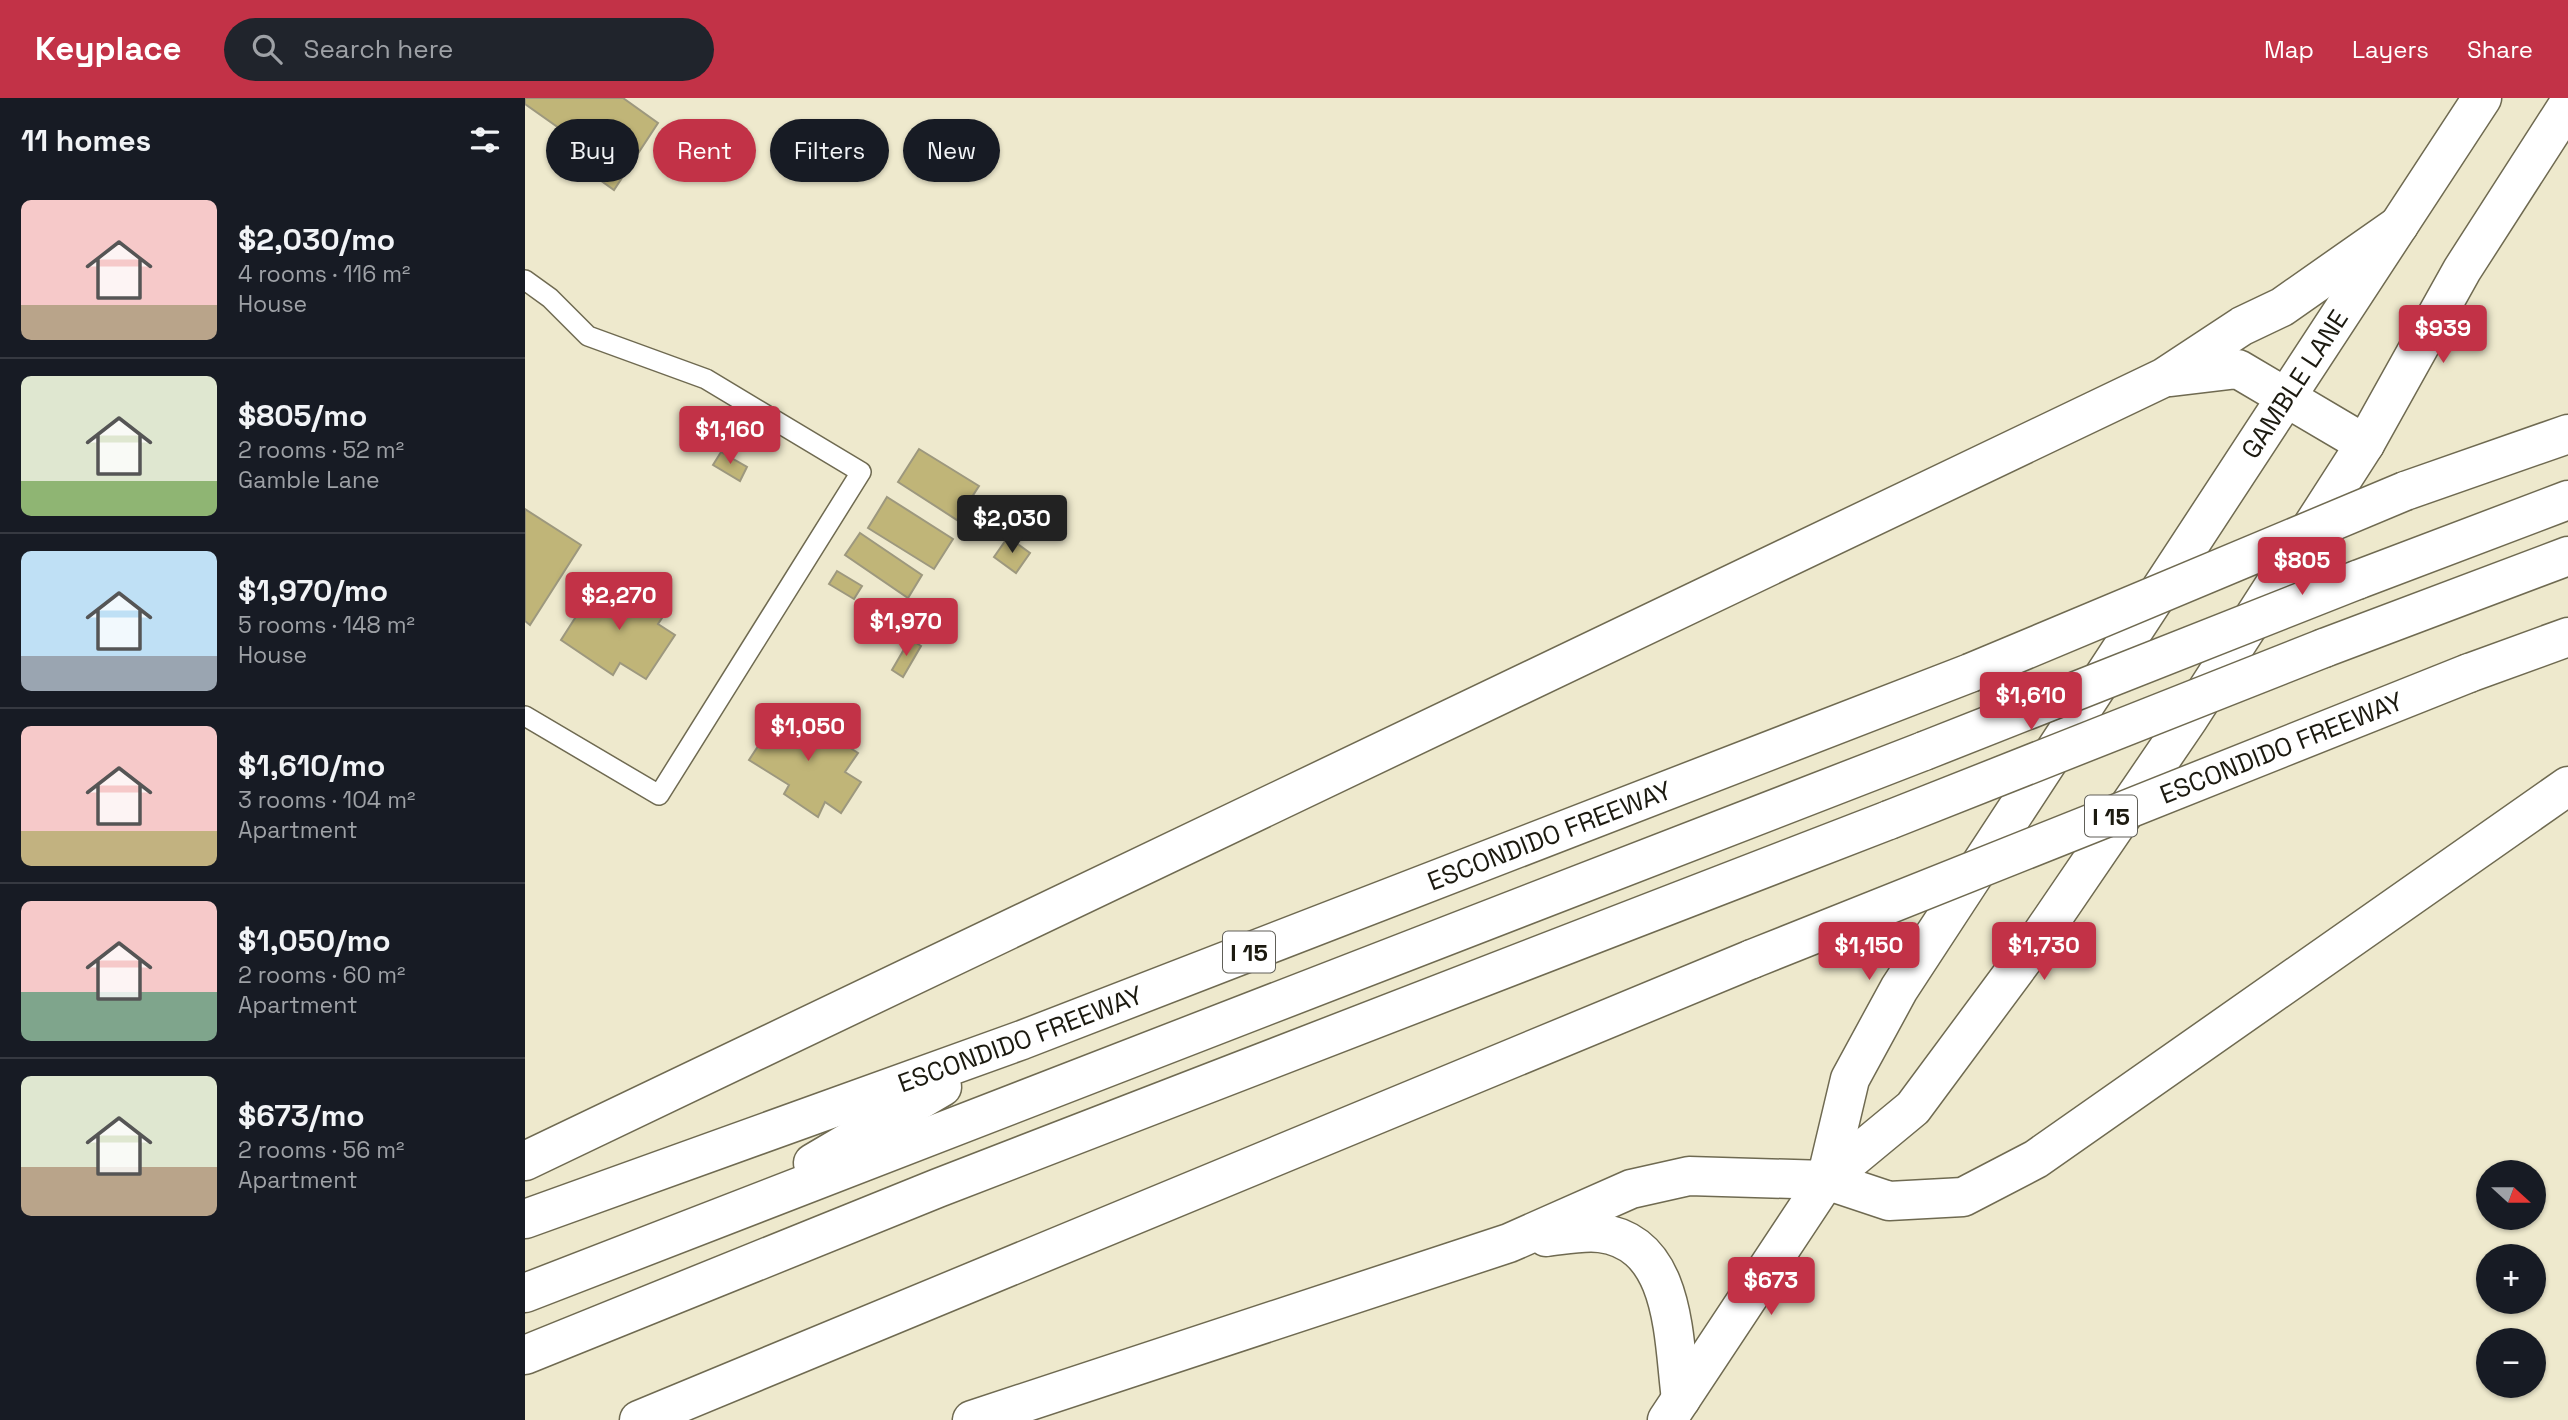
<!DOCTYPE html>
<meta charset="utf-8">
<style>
:root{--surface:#171b24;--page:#20242c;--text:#f1f3f6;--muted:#9ea1a6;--line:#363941;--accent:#c23247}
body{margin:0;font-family:"Space Grotesk",sans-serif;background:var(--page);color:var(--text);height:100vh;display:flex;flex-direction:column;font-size:26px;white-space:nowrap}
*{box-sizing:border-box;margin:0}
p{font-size:23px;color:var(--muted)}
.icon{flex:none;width:38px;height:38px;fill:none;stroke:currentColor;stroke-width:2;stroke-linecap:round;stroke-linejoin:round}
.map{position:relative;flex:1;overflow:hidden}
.panel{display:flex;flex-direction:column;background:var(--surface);width:525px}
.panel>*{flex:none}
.hud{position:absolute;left:21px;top:21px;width:665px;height:63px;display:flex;gap:14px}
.needle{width:46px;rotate:111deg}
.tools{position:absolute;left:1951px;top:1062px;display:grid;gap:14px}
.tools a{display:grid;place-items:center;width:70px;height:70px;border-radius:50%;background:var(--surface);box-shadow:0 2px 5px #0004;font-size:35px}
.price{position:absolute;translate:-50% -60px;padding:0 16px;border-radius:7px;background:var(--accent);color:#fff;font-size:23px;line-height:46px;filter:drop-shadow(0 2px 4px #0008)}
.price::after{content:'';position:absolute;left:50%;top:42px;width:21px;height:16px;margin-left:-10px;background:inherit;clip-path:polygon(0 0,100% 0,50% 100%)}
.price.current{background:#222;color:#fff}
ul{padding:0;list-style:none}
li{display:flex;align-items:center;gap:21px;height:175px;padding:0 21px}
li+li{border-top:2px solid var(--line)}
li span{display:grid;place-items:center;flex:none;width:196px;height:140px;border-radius:10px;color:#555}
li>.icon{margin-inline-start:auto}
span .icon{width:84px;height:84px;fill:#fffc;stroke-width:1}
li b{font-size:30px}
h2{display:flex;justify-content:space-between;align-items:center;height:84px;padding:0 21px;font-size:30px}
.tag{padding:0 24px;border-radius:32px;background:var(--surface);box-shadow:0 2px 5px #0004;font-size:24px;line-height:63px}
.tag.current{background:var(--accent);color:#fff}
header{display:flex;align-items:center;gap:42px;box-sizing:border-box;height:98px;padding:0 35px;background:var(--accent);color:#fff}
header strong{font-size:33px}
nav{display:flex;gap:38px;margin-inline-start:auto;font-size:24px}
.search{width:490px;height:63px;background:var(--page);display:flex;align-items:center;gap:18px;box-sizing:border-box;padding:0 24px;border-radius:38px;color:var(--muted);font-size:26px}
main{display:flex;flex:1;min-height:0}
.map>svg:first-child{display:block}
.building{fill:#c0b578;stroke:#9d987e;stroke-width:2}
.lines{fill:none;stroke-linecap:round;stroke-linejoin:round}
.service-casing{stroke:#6f6a51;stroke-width:22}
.secondary-casing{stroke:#6f6a51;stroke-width:41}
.motorway-casing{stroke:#6f6a51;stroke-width:41}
.service{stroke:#fff;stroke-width:19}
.secondary{stroke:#fff;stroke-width:38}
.motorway{stroke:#fff;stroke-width:38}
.motorway-bridge-casing{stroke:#6f6a51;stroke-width:41;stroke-linecap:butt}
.motorway-bridge{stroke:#fff;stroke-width:38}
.labels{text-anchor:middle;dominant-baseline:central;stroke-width:5;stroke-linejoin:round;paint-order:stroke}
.shield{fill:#fff;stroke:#605f58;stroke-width:2}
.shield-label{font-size:24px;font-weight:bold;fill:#1c1a10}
.street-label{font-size:26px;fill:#1c1a10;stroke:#fff}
</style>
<header>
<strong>Keyplace</strong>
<div class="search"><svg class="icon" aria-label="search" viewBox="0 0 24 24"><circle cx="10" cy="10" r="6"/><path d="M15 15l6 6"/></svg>Search here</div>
<nav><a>Map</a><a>Layers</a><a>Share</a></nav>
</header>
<main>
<section class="panel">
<h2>11 homes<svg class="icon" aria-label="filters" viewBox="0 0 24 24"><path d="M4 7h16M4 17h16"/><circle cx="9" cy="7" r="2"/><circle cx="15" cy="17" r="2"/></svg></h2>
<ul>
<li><span style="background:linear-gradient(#f6c9c9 75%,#b9a48a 0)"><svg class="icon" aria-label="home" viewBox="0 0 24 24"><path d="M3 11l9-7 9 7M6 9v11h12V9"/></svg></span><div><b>$2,030/mo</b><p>4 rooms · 116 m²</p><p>House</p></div></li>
<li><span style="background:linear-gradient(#dfe7d0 75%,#8fb573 0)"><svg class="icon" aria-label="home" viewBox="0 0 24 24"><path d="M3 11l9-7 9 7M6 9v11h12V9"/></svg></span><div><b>$805/mo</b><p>2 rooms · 52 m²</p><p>Gamble Lane</p></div></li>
<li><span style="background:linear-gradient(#bfe0f5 75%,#9aa5b1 0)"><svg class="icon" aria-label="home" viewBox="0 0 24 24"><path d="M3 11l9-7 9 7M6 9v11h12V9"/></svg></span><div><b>$1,970/mo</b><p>5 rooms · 148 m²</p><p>House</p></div></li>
<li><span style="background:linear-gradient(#f6c9c9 75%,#c2b280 0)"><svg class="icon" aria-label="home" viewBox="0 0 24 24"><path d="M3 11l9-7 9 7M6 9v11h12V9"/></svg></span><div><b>$1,610/mo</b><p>3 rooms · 104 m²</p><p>Apartment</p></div></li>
<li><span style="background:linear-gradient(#f6c9c9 65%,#7fa58c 0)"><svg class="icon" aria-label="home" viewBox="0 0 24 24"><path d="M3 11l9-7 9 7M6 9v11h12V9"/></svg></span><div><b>$1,050/mo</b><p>2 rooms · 60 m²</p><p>Apartment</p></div></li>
<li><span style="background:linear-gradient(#dfe7d0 65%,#b9a48a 0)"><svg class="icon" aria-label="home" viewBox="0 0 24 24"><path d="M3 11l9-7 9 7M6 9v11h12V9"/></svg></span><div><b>$673/mo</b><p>2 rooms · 56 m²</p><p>Apartment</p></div></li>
</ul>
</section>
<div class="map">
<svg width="2043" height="1322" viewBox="0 0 2043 1322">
<rect width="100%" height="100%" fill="#eee9cd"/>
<g class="building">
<path d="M0 0H98L133 25 89 92 54 67 65 52 0 6Z"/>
<path d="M394 351 454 388 432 422 373 384Z"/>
<path d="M196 354 222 369 215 383 188 367Z"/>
<path d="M362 399 428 441 409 471 343 430Z"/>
<path d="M0 411 56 447 5 527 0 523Z"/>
<path d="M335 435 397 477 383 500 320 457Z"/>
<path d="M483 439 505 455 491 475 469 459Z"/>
<path d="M312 473 337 488 329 501 304 486Z"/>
<path d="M87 484 107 496 100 506 107 511 116 498 141 514 133 526 150 537 121 581 95 565 88 577 36 542 70 489 80 496Z"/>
<path d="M385 541 396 548 378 579 367 572Z"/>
<path d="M260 607 333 655 320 674 336 684 316 715 300 704 293 719 259 696 264 687 224 662Z"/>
</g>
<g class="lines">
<g class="service-casing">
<path id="service" d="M0 182 25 200 63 238 181 281 336 374 134 697 0 618"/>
</g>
<g class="secondary-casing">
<g id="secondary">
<path id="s1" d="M1301 1082 1325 981 1374 891 1957 0"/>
<path d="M1142 1322 1301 1082 1388 1010 1514 840 1664 620 1840 346 1937 172 2043 7"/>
</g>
</g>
<g class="motorway-casing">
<g id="motorway">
<path d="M1646 279 1713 271 1840 346"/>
<path d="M1880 393 2043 336"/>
<path d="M1832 482 2043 402"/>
<path d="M1799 550 2043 458"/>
<path d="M1944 575 2043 539"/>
<path d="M0 1063 1638 280 1717 228 1757 209 1874 127"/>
<path d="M288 1065 417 989"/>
<path id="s2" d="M0 1121 497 942 1445 575"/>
<path d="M1021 1139C1039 1137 1057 1133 1075 1135 1152 1145 1148 1242 1156 1301"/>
<path d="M0 1195 1399 653"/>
<path d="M0 1257 413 1090 1364 722"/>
<path d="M114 1322 1227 861"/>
<path d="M447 1322 984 1145 1106 1091 1164 1078 1301 1082 1364 1103 1438 1099 1511 1061 2043 688"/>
</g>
</g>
<use href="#service" class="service"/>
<use href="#secondary" class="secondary"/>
<use href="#motorway" class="motorway"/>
<g class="motorway-bridge-casing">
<g id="motorway-bridge">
<path d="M1445 575 1880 393"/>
<path d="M1399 653 1832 482"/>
<path d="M1364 722 1799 550"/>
<path id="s3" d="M1227 861 1944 575"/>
</g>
</g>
<use href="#motorway-bridge" class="motorway-bridge"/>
</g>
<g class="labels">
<g class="shield">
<rect x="1560" y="697.5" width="52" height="41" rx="5"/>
<rect x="698" y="833.5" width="52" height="41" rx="5"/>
</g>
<g class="shield-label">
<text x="1586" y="718">I 15</text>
<text x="724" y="854">I 15</text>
</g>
<g class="street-label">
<text stroke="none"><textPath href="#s1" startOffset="929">GAMBLE LANE</textPath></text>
<text stroke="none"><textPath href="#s3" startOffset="570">ESCONDIDO FREEWAY</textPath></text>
<text stroke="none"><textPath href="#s2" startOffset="1094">ESCONDIDO FREEWAY</textPath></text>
<text stroke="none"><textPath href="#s2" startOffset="527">ESCONDIDO FREEWAY</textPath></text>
</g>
</g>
</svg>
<div class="tools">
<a><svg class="needle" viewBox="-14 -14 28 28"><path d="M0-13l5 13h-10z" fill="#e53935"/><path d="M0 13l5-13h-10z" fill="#9ea1a6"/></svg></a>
<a>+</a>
<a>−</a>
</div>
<b class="price" style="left:1918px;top:267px">$939</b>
<b class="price" style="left:205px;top:368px">$1,160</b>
<b class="price current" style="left:487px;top:457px">$2,030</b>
<b class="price" style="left:1777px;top:499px">$805</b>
<b class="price" style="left:94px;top:534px">$2,270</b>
<b class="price" style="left:381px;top:560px">$1,970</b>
<b class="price" style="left:1506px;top:634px">$1,610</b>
<b class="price" style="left:283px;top:665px">$1,050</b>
<b class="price" style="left:1344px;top:884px">$1,150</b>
<b class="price" style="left:1519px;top:884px">$1,730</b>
<b class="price" style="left:1246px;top:1219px">$673</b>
<div class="hud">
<a class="tag">Buy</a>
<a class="tag current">Rent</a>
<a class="tag">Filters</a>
<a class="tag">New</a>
</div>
</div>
</main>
